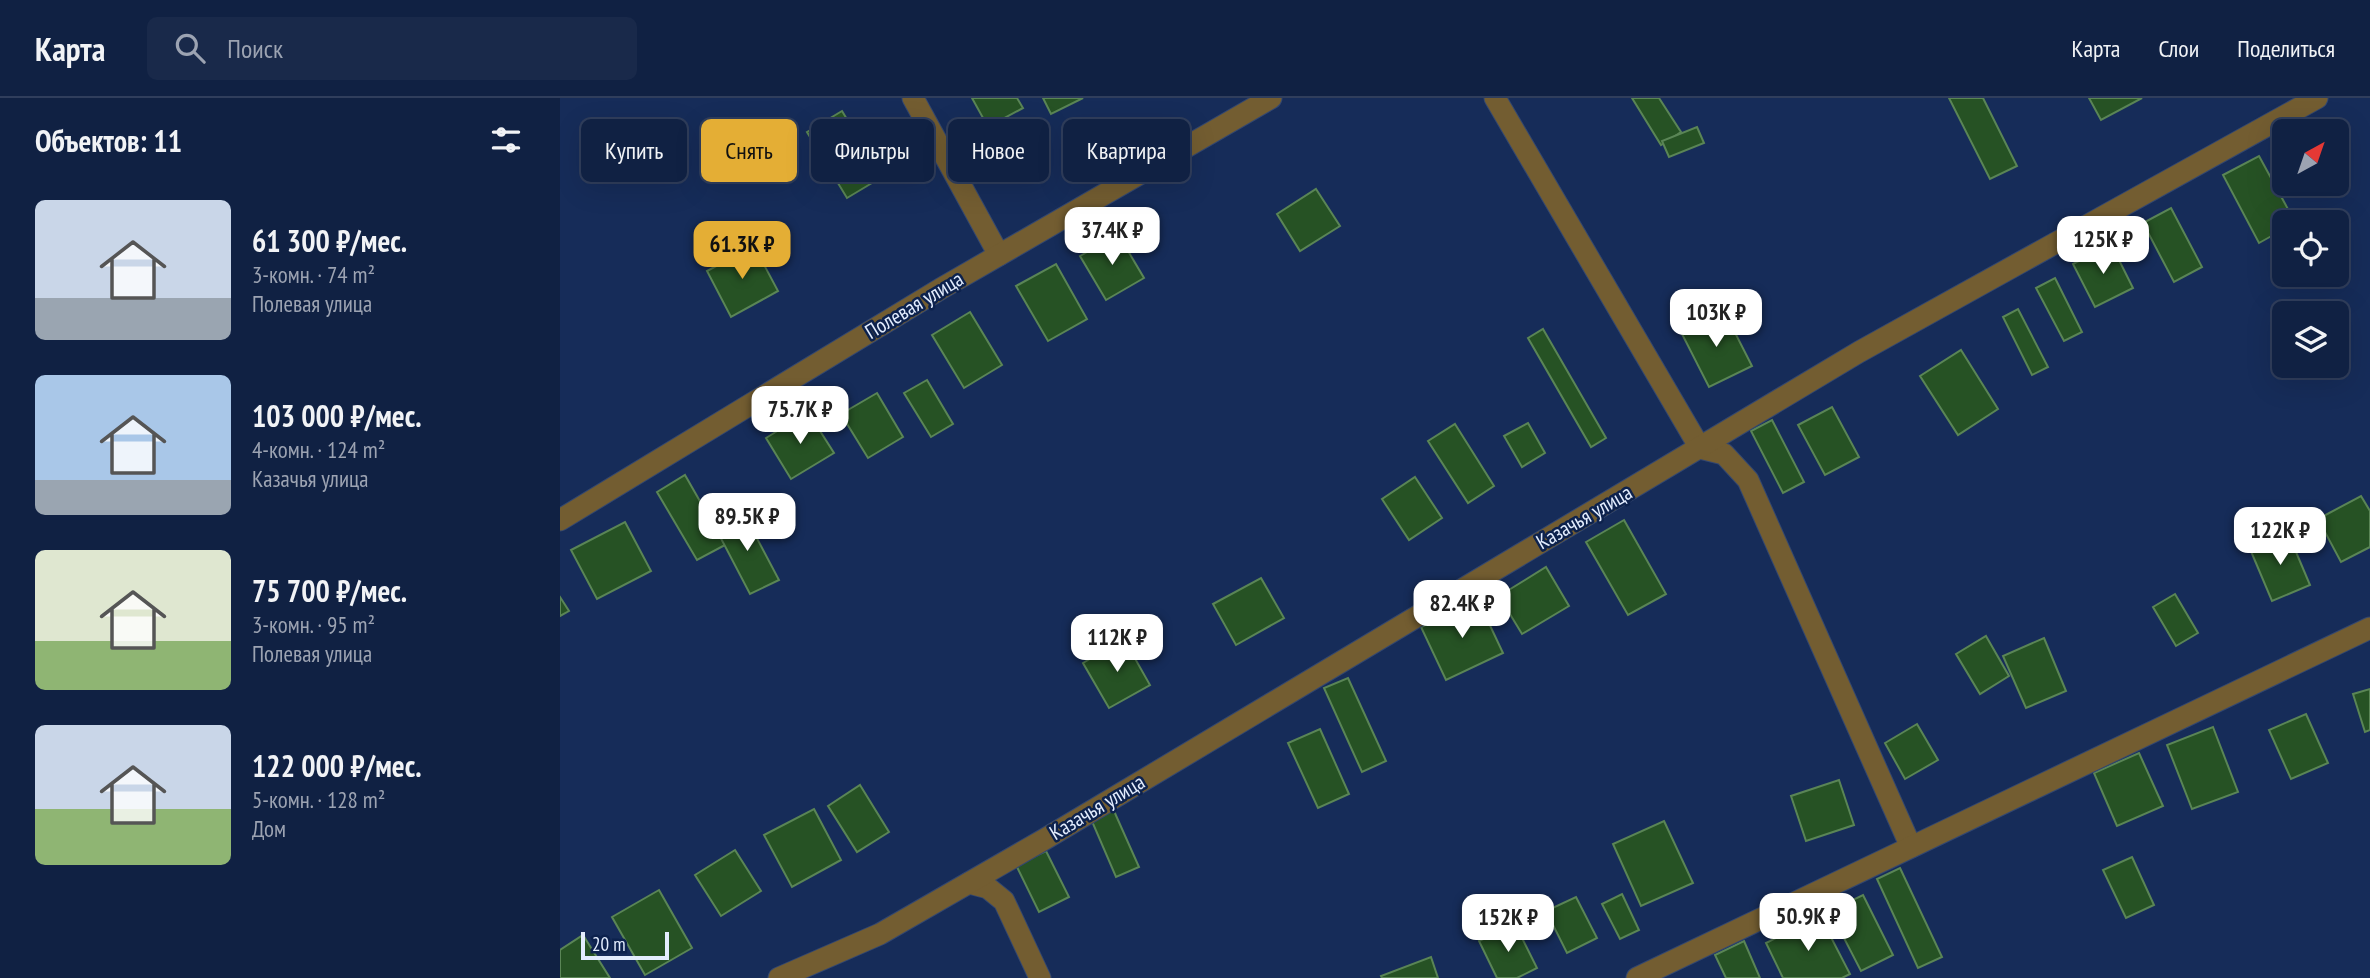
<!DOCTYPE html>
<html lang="ru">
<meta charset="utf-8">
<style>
:root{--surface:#102143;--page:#19294a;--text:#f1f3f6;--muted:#9ca3b2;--line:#303e5c;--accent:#e4ae35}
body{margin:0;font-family:"PT Sans Narrow",sans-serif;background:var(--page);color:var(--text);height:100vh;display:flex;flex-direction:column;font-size:26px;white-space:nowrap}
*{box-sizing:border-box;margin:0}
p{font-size:23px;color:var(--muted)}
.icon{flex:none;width:38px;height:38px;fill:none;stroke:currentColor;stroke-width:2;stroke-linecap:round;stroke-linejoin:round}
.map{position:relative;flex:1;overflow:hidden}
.side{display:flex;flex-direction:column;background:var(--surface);width:560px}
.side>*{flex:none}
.top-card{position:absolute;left:21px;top:21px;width:665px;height:63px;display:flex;gap:14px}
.needle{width:46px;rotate:40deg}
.controls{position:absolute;left:1712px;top:21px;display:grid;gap:14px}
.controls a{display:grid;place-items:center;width:77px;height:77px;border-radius:10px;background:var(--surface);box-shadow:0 7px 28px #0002,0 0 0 2px var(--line);font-size:35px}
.scale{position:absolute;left:21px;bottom:18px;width:88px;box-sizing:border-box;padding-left:7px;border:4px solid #e3edfe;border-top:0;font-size:19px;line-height:24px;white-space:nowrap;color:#e3edfe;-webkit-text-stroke:5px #0d224d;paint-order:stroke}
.price{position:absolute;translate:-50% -60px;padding:0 16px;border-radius:14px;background:#fff;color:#222;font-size:23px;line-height:46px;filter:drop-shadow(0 2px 4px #0008)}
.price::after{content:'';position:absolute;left:50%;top:42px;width:21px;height:16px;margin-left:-10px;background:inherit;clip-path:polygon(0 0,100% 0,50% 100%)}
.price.selected{background:var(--accent);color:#111}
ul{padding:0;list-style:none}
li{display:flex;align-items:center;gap:21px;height:175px;padding:0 35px}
li span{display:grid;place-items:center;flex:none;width:196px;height:140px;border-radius:10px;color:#555}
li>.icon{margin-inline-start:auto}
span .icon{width:84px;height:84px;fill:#fffc;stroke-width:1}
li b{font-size:30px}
h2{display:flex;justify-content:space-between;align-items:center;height:84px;padding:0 35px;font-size:30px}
.pill{padding:0 24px;border-radius:10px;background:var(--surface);box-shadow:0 7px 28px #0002,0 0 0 2px var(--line);font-size:24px;line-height:63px}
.pill.selected{background:var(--accent);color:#111}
header{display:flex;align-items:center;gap:42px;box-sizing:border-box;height:98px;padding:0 35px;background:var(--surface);border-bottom:2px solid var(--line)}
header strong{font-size:33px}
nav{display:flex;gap:38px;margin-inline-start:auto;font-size:24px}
.search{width:490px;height:63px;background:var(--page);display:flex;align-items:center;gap:18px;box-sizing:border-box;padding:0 24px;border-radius:10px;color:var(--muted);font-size:26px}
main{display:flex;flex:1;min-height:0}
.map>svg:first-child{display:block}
.building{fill:#265224;stroke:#5a8556;stroke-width:2}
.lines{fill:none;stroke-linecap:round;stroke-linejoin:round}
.minor-casing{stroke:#334770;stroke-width:23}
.minor{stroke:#735d31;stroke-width:21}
.labels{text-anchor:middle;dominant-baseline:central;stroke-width:5;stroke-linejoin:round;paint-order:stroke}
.street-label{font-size:21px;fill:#e3edfe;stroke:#0d224d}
</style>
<header>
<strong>Карта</strong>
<div class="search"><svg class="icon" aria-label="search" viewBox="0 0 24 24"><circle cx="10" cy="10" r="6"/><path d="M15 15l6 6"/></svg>Поиск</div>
<nav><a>Карта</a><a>Слои</a><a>Поделиться</a></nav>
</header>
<main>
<section class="side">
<h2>Объектов: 11<svg class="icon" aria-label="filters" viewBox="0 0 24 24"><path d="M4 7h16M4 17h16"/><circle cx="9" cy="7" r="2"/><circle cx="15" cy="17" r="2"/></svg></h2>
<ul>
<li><span style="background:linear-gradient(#c9d6e8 70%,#9aa5b1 0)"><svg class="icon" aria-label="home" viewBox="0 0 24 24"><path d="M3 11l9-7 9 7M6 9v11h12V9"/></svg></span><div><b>61 300 ₽/мес.</b><p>3-комн. · 74 m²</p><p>Полевая улица</p></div></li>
<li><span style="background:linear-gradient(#a9c7e8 75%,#9aa5b1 0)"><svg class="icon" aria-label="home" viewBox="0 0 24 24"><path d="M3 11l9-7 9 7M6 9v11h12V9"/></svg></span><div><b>103 000 ₽/мес.</b><p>4-комн. · 124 m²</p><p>Казачья улица</p></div></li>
<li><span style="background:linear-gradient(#dfe7d0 65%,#8fb573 0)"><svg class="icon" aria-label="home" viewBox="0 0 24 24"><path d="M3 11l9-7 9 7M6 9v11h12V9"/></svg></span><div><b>75 700 ₽/мес.</b><p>3-комн. · 95 m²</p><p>Полевая улица</p></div></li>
<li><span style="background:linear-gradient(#c9d6e8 60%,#8fb573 0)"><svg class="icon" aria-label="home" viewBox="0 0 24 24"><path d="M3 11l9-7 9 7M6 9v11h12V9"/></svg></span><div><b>122 000 ₽/мес.</b><p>5-комн. · 128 m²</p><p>Дом</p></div></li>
</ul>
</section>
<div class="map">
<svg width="1810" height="880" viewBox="0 0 1810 880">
<rect width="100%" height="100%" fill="#162c59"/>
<g class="building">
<path d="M412 0H457L463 10 428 29Z"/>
<path d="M483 0H523L491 16Z"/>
<path d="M1072 0H1099L1121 34 1101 47Z"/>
<path d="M1389 0H1423L1457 68 1430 81Z"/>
<path d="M1529 0H1582L1541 22Z"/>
<path d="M282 13 322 79 287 100 247 34Z"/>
<path d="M1137 29 1144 45 1109 59 1102 43Z"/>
<path d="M1699 58 1735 124H1724V131L1699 145 1663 77Z"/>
<path d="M756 91 780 128 740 153 717 116Z"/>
<path d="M1611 110 1642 169 1614 184 1583 125Z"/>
<path d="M558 136 584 180 546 202 520 158Z"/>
<path d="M1551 146 1573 190 1535 209 1513 166Z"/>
<path d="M194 148 218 193 171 219 147 173Z"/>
<path d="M496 166 527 221 488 243 456 188Z"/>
<path d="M1495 180 1522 234 1504 243 1476 190Z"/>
<path d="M1458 211 1488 269 1472 277 1443 219Z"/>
<path d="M1164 213 1192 268 1149 289 1121 234Z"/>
<path d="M410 214 442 267 404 290 372 237Z"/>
<path d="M983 231 1046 340 1031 349 968 240Z"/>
<path d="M1401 252 1438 311 1398 337 1360 278Z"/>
<path d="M367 282 393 326 371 339 344 295Z"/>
<path d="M317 295 343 339 308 360 281 316Z"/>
<path d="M1272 309 1299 359 1265 377 1238 327Z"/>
<path d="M248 314 274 355 231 381 206 340Z"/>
<path d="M1212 322 1244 384 1223 395 1191 333Z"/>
<path d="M968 325 985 355 962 369 944 338Z"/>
<path d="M895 326 934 388 908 405 868 343Z"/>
<path d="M125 377 165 447 137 462 97 394Z"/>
<path d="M855 379 882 420 849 442 822 401Z"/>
<path d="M1801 398 1810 413V449L1781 464 1758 421Z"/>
<path d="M183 414 219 482 190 496 155 429Z"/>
<path d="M1064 422 1106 496 1068 517 1026 444Z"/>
<path d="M65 424 91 473 37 501 11 452Z"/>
<path d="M1728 435 1750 487 1712 503 1690 451Z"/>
<path d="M986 469 1009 508 962 536 939 498Z"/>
<path d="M701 480 724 520 676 547 653 506Z"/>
<path d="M1615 496 1638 535 1616 548 1593 509Z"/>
<path d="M0 499 9 513 0 518Z"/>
<path d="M918 502 943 555 886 582 861 529Z"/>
<path d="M1426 538 1449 578 1420 596 1396 556Z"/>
<path d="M1484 540 1506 593 1466 610 1443 558Z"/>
<path d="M564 541 590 587 549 610 523 565Z"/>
<path d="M788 580 826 663 802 674 764 590Z"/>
<path d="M1810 591V632L1805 634 1793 596Z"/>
<path d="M1746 616 1768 665 1731 681 1709 632Z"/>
<path d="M1357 626 1378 662 1345 681 1325 645Z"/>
<path d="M1653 629 1678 694 1632 711 1607 647Z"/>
<path d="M760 631 789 696 758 710 728 645Z"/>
<path d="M1579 655 1603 708 1557 728 1534 675Z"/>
<path d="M1279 682 1294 727 1246 743 1231 698Z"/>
<path d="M300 687 329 734 297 754 268 708Z"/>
<path d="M550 704 579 769 556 779 528 714Z"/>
<path d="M254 711 281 762 232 789 204 737Z"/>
<path d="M1104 723 1133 785 1081 808 1053 746Z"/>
<path d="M175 752 201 793 161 818 135 777Z"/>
<path d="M486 753 509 799 479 814 456 767Z"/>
<path d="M1572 759 1594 807 1566 820 1543 772Z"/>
<path d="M1340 770 1382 859 1358 870 1317 781Z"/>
<path d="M99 792 132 850 85 877 52 819Z"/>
<path d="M1062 796 1079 832 1060 841 1042 806Z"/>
<path d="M1303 797 1333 857 1301 873 1270 813Z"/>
<path d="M1016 799 1037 840 1007 855 986 813Z"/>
<path d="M1260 818 1290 876 1282 880H1223L1206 845Z"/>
<path d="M955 826 977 870 957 880H937L919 843Z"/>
<path d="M23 837 50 880H0V852Z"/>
<path d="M1184 843 1200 880H1166L1155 857Z"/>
<path d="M871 859 878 880H822L821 878Z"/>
</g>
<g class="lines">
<g class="minor-casing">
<g id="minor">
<path d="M353 0 439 157"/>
<path d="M935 0 1140 350 1164 356 1188 382 1351 749"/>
<path d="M0 422 382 190 711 0"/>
<path d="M409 785 428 790 444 803 480 880"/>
<path d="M219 880 320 836 485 741 1299 254 1757 0"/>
<path d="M1077 880 1810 530"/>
</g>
</g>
<use href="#minor" class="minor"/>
</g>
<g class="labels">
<g class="street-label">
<text transform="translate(354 207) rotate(-31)">Полевая улица</text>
<text transform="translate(1024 419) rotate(-30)">Казачья улица</text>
<text transform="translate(537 709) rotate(-31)">Казачья улица</text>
</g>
</g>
</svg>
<div class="controls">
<a><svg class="needle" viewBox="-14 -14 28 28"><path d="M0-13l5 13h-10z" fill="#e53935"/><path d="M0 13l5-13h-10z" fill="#9ca3b2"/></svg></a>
<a><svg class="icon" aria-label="locate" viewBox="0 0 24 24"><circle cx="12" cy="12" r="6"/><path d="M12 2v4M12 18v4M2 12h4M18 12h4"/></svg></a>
<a><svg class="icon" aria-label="layers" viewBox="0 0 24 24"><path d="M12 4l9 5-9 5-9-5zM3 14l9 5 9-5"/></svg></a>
</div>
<div class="scale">20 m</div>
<b class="price" style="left:552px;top:169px">37.4K ₽</b>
<b class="price" style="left:1543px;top:178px">125K ₽</b>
<b class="price selected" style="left:182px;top:183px">61.3K ₽</b>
<b class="price" style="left:1156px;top:251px">103K ₽</b>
<b class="price" style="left:240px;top:348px">75.7K ₽</b>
<b class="price" style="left:187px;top:455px">89.5K ₽</b>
<b class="price" style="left:1720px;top:469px">122K ₽</b>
<b class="price" style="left:902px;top:542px">82.4K ₽</b>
<b class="price" style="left:557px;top:576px">112K ₽</b>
<b class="price" style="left:1248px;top:855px">50.9K ₽</b>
<b class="price" style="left:948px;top:856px">152K ₽</b>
<div class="top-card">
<a class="pill">Купить</a>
<a class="pill selected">Снять</a>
<a class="pill">Фильтры</a>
<a class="pill">Новое</a>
<a class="pill">Квартира</a>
</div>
</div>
</main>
